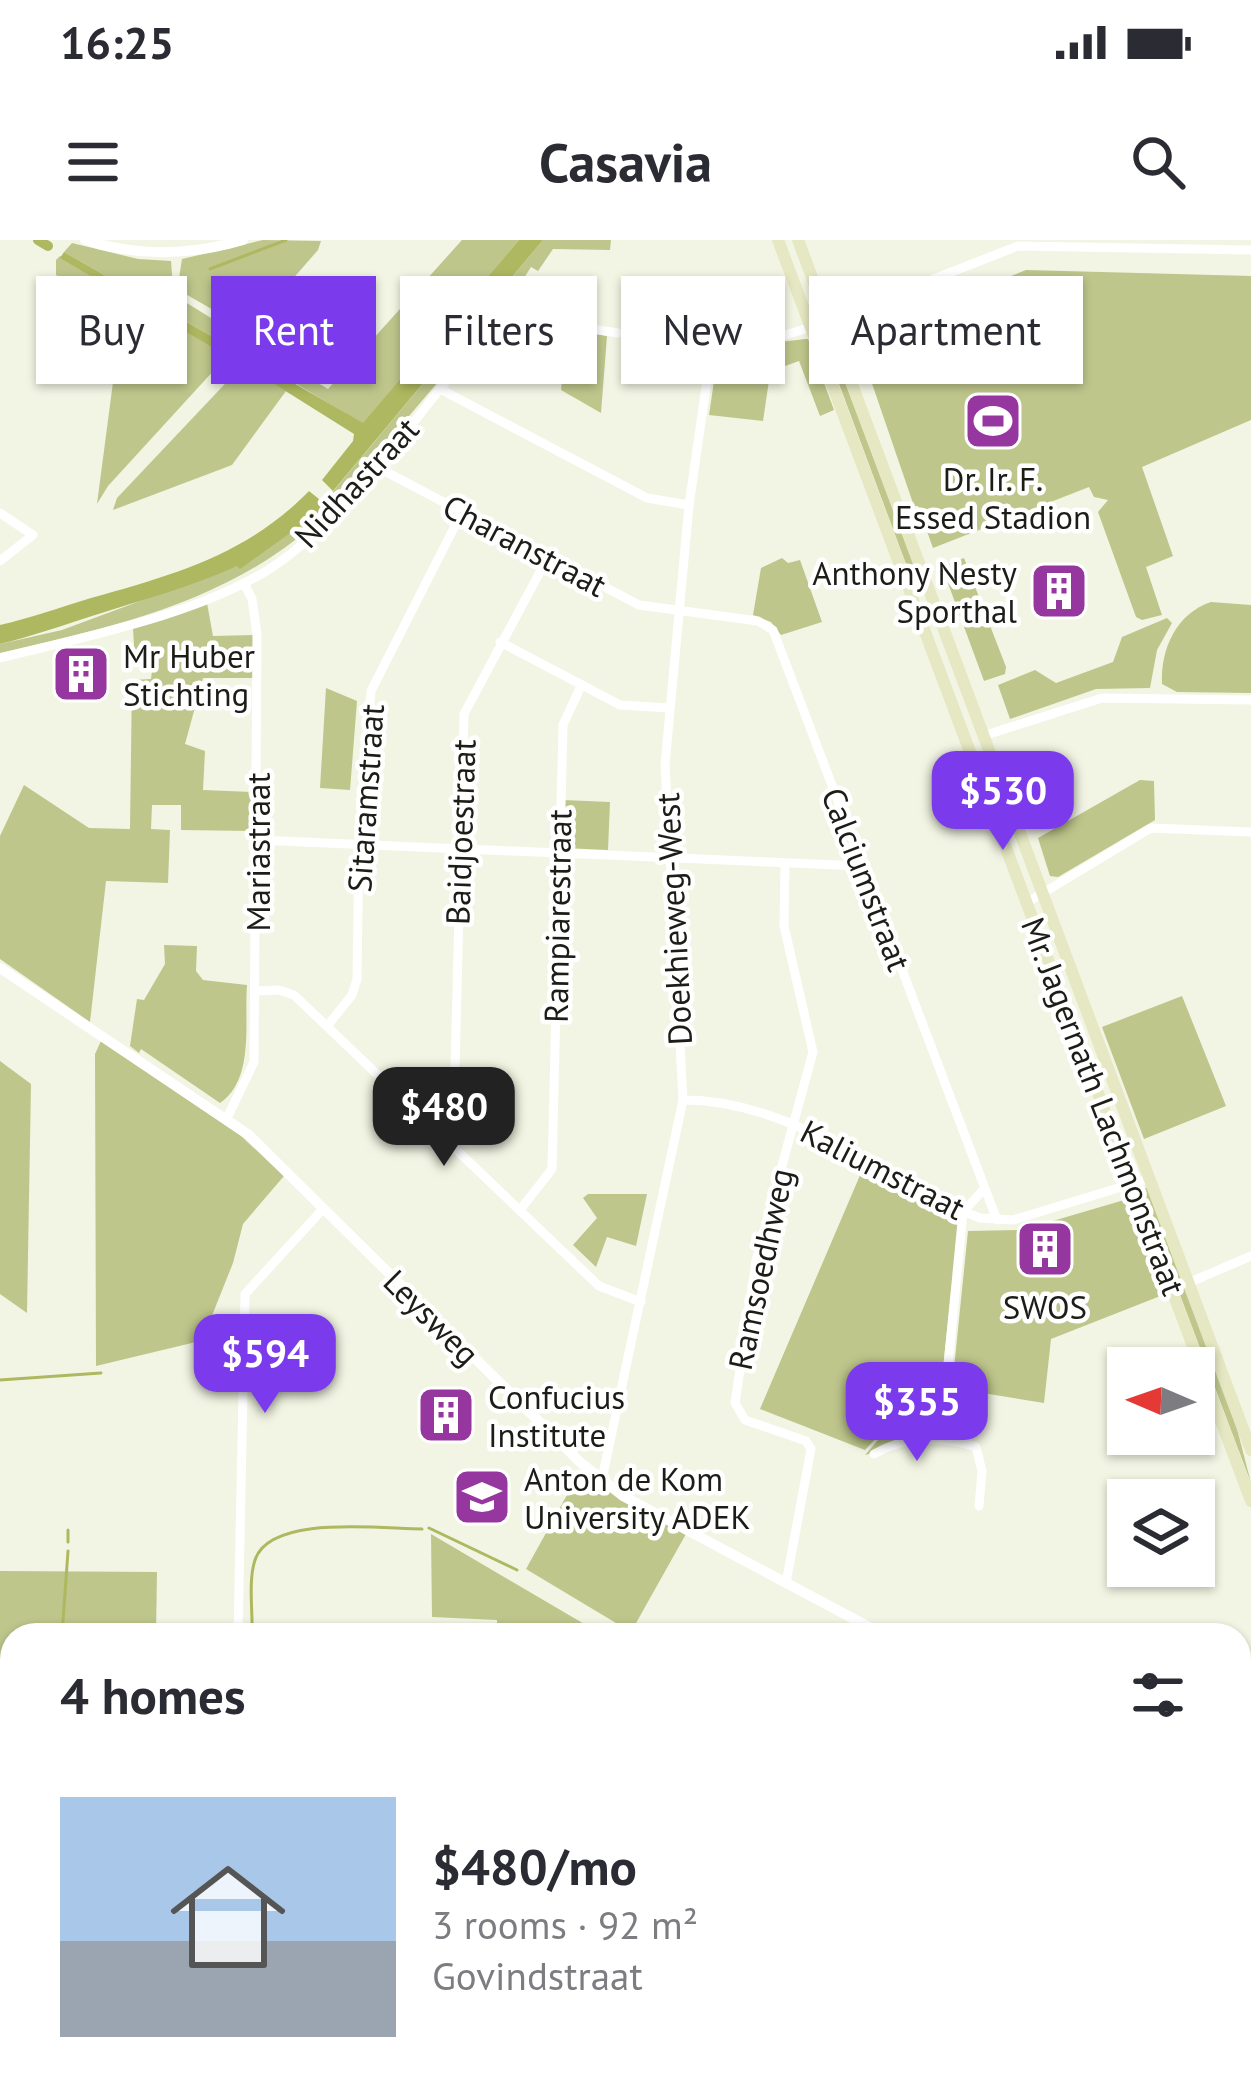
<!DOCTYPE html>
<meta charset="utf-8">
<style>
:root{--surface:#fff;--page:#f2f2f3;--text:#2b2b33;--muted:#7c7c81;--line:#e1e1e2;--accent:#7c3aed}
body{margin:0;font-family:"PT Sans",sans-serif;background:var(--page);color:var(--text);height:100vh;display:flex;flex-direction:column;font-size:45px;white-space:nowrap}
*{box-sizing:border-box;margin:0}
p{font-size:39px;color:var(--muted)}
.icon{flex:none;width:66px;height:66px;fill:none;stroke:currentColor;stroke-width:2;stroke-linecap:round;stroke-linejoin:round}
.map{position:relative;flex:1;overflow:hidden}
.side{position:absolute;left:0px;top:1383px;width:1251px;height:471px;display:flex;flex-direction:column;background:var(--surface);border-radius:36px 36px 0 0;box-shadow:0 3px 9px #0004}
.side>*{flex:none}
.guide{position:absolute;left:36px;top:36px;width:1179px;height:108px;display:flex;gap:24px}
.needle{width:78px;rotate:272deg}
.buttons{position:absolute;left:1107px;top:1107px;display:grid;gap:24px}
.buttons a{display:grid;place-items:center;width:108px;height:108px;border-radius:0px;background:var(--surface);box-shadow:0 3px 9px #0004;font-size:60px}
.price{position:absolute;translate:-50% -102px;padding:0 27px;border-radius:24px;background:var(--accent);color:#fff;font-size:39px;line-height:78px;filter:drop-shadow(0 3px 6px #0008)}
.price::after{content:'';position:absolute;left:50%;top:72px;width:36px;height:27px;margin-left:-18px;background:inherit;clip-path:polygon(0 0,100% 0,50% 100%)}
.price.current{background:#222;color:#fff}
ul{padding:0;list-style:none}
li{display:flex;align-items:center;gap:36px;height:300px;padding:0 60px}
li+li{border-top:3px solid var(--line)}
li span{display:grid;place-items:center;flex:none;width:336px;height:240px;border-radius:0px;color:#555}
li>.icon{margin-inline-start:auto}
span .icon{width:144px;height:144px;fill:#fffc;stroke-width:1}
li b{font-size:51px}
h2{display:flex;justify-content:space-between;align-items:center;height:144px;padding:0 60px;font-size:51px}
.tag{padding:0 42px;border-radius:0px;background:var(--surface);box-shadow:0 3px 9px #0004;font-size:42px;line-height:108px}
.tag.current{background:var(--accent);color:#fff}
.status{display:flex;justify-content:space-between;align-items:center;height:84px;padding:0 60px;background:var(--surface);direction:ltr}
.status svg{height:33px;fill:currentColor}
header{display:flex;justify-content:space-between;align-items:center;height:156px;padding:0 60px;background:var(--surface);font-size:54px;font-weight:800}
.map>svg:first-child{display:block}
.green{fill:#bec68c}
.water{fill:#aeb860}
.lines{fill:none;stroke-linecap:round;stroke-linejoin:round}
.stream{stroke:#aeb860;stroke-width:3}
.canal{stroke:#aeb860;stroke-width:10}
.minor{stroke:#fff;stroke-width:9}
.tertiary{stroke:#fff;stroke-width:10}
.secondary{stroke:#e5e8c2;stroke-width:12}
.labels{text-anchor:middle;dominant-baseline:central;stroke-width:9;stroke-linejoin:round;paint-order:stroke}
.poi-label{font-size:33px;fill:#1c1d17;stroke:#fff;text-anchor:start}
.street-label{font-size:33px;fill:#1c1d17;stroke:#fff}
</style>
<div class="status"><b>16:25</b><svg viewBox="0 0 49 12"><path d="M0 12V9h3v3zM5 12V6h3v6zM10 12V3h3v9zM15 12V0h3v12zM26 1h20v11H26zM47 4h2v5h-2z"/></svg></div>
<header><svg class="icon" aria-label="menu" viewBox="0 0 24 24"><path d="M4 6h16M4 12h16M4 18h16"/></svg>Casavia<svg class="icon" aria-label="search" viewBox="0 0 24 24"><circle cx="10" cy="10" r="6"/><path d="M15 15l6 6"/></svg></header>
<div class="map">
<svg width="1251" height="1852" viewBox="0 0 1251 1852">
<rect width="100%" height="100%" fill="#f2f5e3"/>
<g class="green">
<path d="M263 0 321 1 318 10 248 90 182 52 179 38 182 19Z"/>
<path d="M462 0H519L363 184 245 113 252 103 328 149Z"/>
<path d="M543 0H611L610 10 553 9 538 31 531 27 524 38 529 42 511 66 509 75 488 83 342 255H330Z"/>
<path d="M72 3 138 19 171 21 173 46 182 60 240 96 232 108 64 12Z"/>
<path d="M60 16 227 116 108 246 97 264 121 81 56 35V20Z"/>
<path d="M1026 30 1251 36V180L1142 227 1173 316 1146 327 1162 375 1142 380 1136 377 1098 272 1108 260 1094 257 1089 247 933 308 918 266H914L856 97Z"/>
<path d="M567 88 607 96 601 173 561 150Z"/>
<path d="M825 89 924 351 922 353 916 351 822 98 821 91Z"/>
<path d="M805 99H808L834 170 820 176 799 121 774 130 771 127 763 181 709 175 718 114 724 109Z"/>
<path d="M239 129 260 135 286 151 232 225 113 270 117 258Z"/>
<path d="M328 259 330 268C246 357 116 387 0 413V404L62 390 237 325 240 328 321 271Z"/>
<path d="M782 318 788 323 800 320 822 382 781 395 771 382 753 375 761 328Z"/>
<path d="M964 318 1006 427 1005 434 984 441 942 327Z"/>
<path d="M1211 362 1251 365V453L1177 452 1162 444C1160 409 1177 373 1211 362Z"/>
<path d="M207 363 213 396 254 395 253 438H203L185 504 205 511 203 550 252 552V591L181 590V565H152L151 589 170 590 168 643 106 641 90 782 0 719V596L24 545 89 588 130 589 132 440 151 439 153 423H135L133 388Z"/>
<path d="M1167 378 1172 383 1157 410 1150 448 1096 449 1010 479 998 445 1035 430 1056 443 1113 422 1122 397Z"/>
<path d="M326 448 357 461 350 550 320 548Z"/>
<path d="M1140 540 1154 541 1155 580 1058 637 1050 636 1038 598Z"/>
<path d="M563 560 610 562 608 610 564 608Z"/>
<path d="M164 705 197 706 196 731 203 740 247 745C244 782 255 839 220 863L141 809 139 813 130 806 137 759 144 760 165 724Z"/>
<path d="M1182 756 1226 866 1144 899 1102 787Z"/>
<path d="M101 801 241 896 284 936 243 984 233 1023 213 1073 196 1102 96 1126 95 814Z"/>
<path d="M0 821 31 844 27 1073 0 1054Z"/>
<path d="M864 926 953 971 959 982 936 1191 931 1197 865 1215 879 1199 928 1193 934 1129 909 1127 879 1195 865 1210 760 1169Z"/>
<path d="M1144 948H1148L1234 1177 1251 1243 1141 952Z"/>
<path d="M588 954H647L636 1006 607 997 596 1027 573 1005 597 978 583 958Z"/>
<path d="M1131 958 1168 1053 1051 1099 1044 1163 952 1148 968 991 1022 990Z"/>
<path d="M582 1228 686 1294 631 1392 526 1329Z"/>
<path d="M431 1294 603 1395H521L520 1392 497 1389V1380L432 1377Z"/>
<path d="M0 1331 157 1332 156 1395H12V1842H244V1852H0Z"/>
<path d="M1239 1688 1251 1692V1852H1007L1009 1842H1239Z"/>
</g>
<g class="water">
<path d="M519 0H543L333 251 322 240 353 201 354 194 260 135 239 129 243 114 363 183Z"/>
<path d="M64 12 232 108V110L227 116 60 18Z"/>
<path d="M309 251 324 263 321 271 240 329 237 326C189 348 141 360 92 376 61 386 32 396 0 404V385C31 378 61 367 91 358 173 335 248 314 309 251Z"/>
</g>
<g class="lines">
<g class="stream">
<path d="M210 29 286 0"/>
<path d="M0 1140 101 1133"/>
<path d="M429 1288 517 1330"/>
<path d="M68 1302V1290"/>
<path d="M62 1395 68 1311"/>
<path d="M252 1395C253 1372 248 1341 255 1320 270 1274 382 1289 422 1289"/>
<path d="M0 1739 6 1751 5 1852"/>
<path d="M757 1842V1852"/>
<path d="M244 1852V1842"/>
</g>
<path class="canal" d="M38 0 48 6"/>
<g class="minor">
<path d="M440 149 647 258 689 265"/>
<path d="M375 226 639 365 758 381 773 390 997 980"/>
<path d="M0 273 33 295 0 321"/>
<path d="M500 402 620 465 669 468"/>
<path d="M0 418C84 397 206 373 277 324 358 267 426 160 492 86L539 81 618 93"/>
<path d="M983 496 1102 458 1251 460"/>
<path d="M256 600 861 626"/>
<path d="M785 623 784 686 813 812 756 1021 735 1163 745 1180 806 1201 811 1209 786 1343"/>
<path d="M1028 662 1151 588 1251 592"/>
<path d="M257 751 279 750 294 755 599 1046 641 1062"/>
<path d="M328 785 352 755 357 739 359 603 371 451 462 272"/>
<path d="M683 860C796 860 879 941 980 978L1013 980 1151 938"/>
<path d="M227 878 254 822 257 394 252 359 244 343"/>
<path d="M423 878 451 846 455 830 464 474 548 317"/>
<path d="M520 970 552 929 563 485 581 446"/>
<path d="M1188 1043 1251 1016"/>
<path d="M941 1197 963 972 984 949"/>
<path d="M874 1214C904 1196 944 1196 976 1207L982 1231 979 1266"/>
<path d="M602 1239 683 860 665 525 689 265 711 112 730 102 782 96 811 87 1018 6 1251 10"/>
<path d="M238 1395 245 1054 323 969"/>
<path d="M1239 1579 1251 1586"/>
<path d="M481 1852V1842"/>
<path d="M741 1852V1842"/>
</g>
<g class="tertiary">
<path d="M85 0C138 17 189 16 243 0"/>
<path d="M0 728 249 895 581 1223 623 1256 884 1395"/>
<path d="M1239 1455 1251 1450"/>
</g>
<g class="secondary">
<path d="M778 0 1251 1261"/>
<path d="M798 0 1251 1210"/>
</g>
</g>
<defs>
<g id="stadium-square" transform="scale(3)"><rect x="-9" y="-9" width="18" height="18" rx="4" fill="#96369f" stroke="#fff"/><path d="M0-5a6.5 5 0 1 0 0 10a6.5 5 0 1 0 0-10ZM-3.5-1.8h7v3.6h-7Z" fill="#fff"/></g>
<g id="building-square" transform="scale(3)"><rect x="-9" y="-9" width="18" height="18" rx="4" fill="#96369f" stroke="#fff"/><path d="M-4-6H4V6H1V3H-1V6H-4ZM-2.5-4.3h1.7v1.8h-1.7ZM.8-4.3h1.7v1.8H.8ZM-2.5-1h1.7V.8h-1.7ZM.8-1h1.7V.8H.8Z" fill="#fff"/></g>
<g id="university-square" transform="scale(3)"><rect x="-9" y="-9" width="18" height="18" rx="4" fill="#96369f" stroke="#fff"/><path d="M0-5L7-2L0 1L-7-2ZM-4 1L0 2.5L4 1V4Q0 6-4 4Z" fill="#fff"/></g>
</defs>
<g fill-rule="evenodd">
<use href="#stadium-square" x="993" y="181"/>
<use href="#building-square" x="1059" y="351"/>
<use href="#building-square" x="81" y="434"/>
<use href="#building-square" x="1045" y="1009"/>
<use href="#building-square" x="446" y="1175"/>
<use href="#university-square" x="482" y="1257"/>
</g>
<g class="labels">
<g class="poi-label">
<text x="993" y="238" text-anchor="middle">Dr. Ir. F.<tspan x="993" dy="38">Essed Stadion</tspan></text>
<text x="1017" y="332" text-anchor="end">Anthony Nesty<tspan x="1017" dy="38">Sporthal</tspan></text>
<text x="123" y="415">Mr Huber<tspan x="123" dy="38">Stichting</tspan></text>
<text x="1045" y="1066" text-anchor="middle">SWOS</text>
<text x="488" y="1156">Confucius<tspan x="488" dy="38">Institute</tspan></text>
<text x="524" y="1238">Anton de Kom<tspan x="524" dy="38">University ADEK</tspan></text>
</g>
<g class="street-label">
<text transform="translate(356 242) rotate(-47)">Nidhastraat</text>
<text transform="translate(525 305) rotate(28)">Charanstraat</text>
<text transform="translate(365 558) rotate(-86)">Sitaramstraat</text>
<text transform="translate(460 592) rotate(-88)">Baidjoestraat</text>
<text transform="translate(257 612) rotate(-90)">Mariastraat</text>
<text transform="translate(867 639) rotate(69)">Calciumstraat</text>
<text transform="translate(557 676) rotate(-89)">Rampiarestraat</text>
<text transform="translate(673 679) rotate(-93)">Doekhieweg-West</text>
<text transform="translate(1104 866) rotate(69)">Mr. Jagernath Lachmonstraat</text>
<text transform="translate(883 929) rotate(27)">Kaliumstraat</text>
<text transform="translate(760 1029) rotate(-78)">Ramsoedhweg</text>
<text transform="translate(432 1077) rotate(45)">Leysweg</text>
</g>
</g>
</svg>
<div class="buttons">
<a><svg class="needle" viewBox="-14 -14 28 28"><path d="M0-13l5 13h-10z" fill="#e53935"/><path d="M0 13l5-13h-10z" fill="#7c7c81"/></svg></a>
<a><svg class="icon" aria-label="layers" viewBox="0 0 24 24"><path d="M12 4l9 5-9 5-9-5zM3 14l9 5 9-5"/></svg></a>
</div>
<b class="price" style="left:1003px;top:613px">$530</b>
<b class="price current" style="left:444px;top:929px">$480</b>
<b class="price" style="left:265px;top:1176px">$594</b>
<b class="price" style="left:917px;top:1224px">$355</b>
<div class="guide">
<a class="tag">Buy</a>
<a class="tag current">Rent</a>
<a class="tag">Filters</a>
<a class="tag">New</a>
<a class="tag">Apartment</a>
</div>
<section class="side">
<h2>4 homes<svg class="icon" aria-label="filters" viewBox="0 0 24 24"><path d="M4 7h16M4 17h16"/><circle cx="9" cy="7" r="2"/><circle cx="15" cy="17" r="2"/></svg></h2>
<ul>
<li><span style="background:linear-gradient(#a9c7e8 60%,#9aa5b1 0)"><svg class="icon" aria-label="home" viewBox="0 0 24 24"><path d="M3 11l9-7 9 7M6 9v11h12V9"/></svg></span><div><b>$480/mo</b><p>3 rooms · 92 m²</p><p>Govindstraat</p></div></li>
</ul>
</section>
</div>
